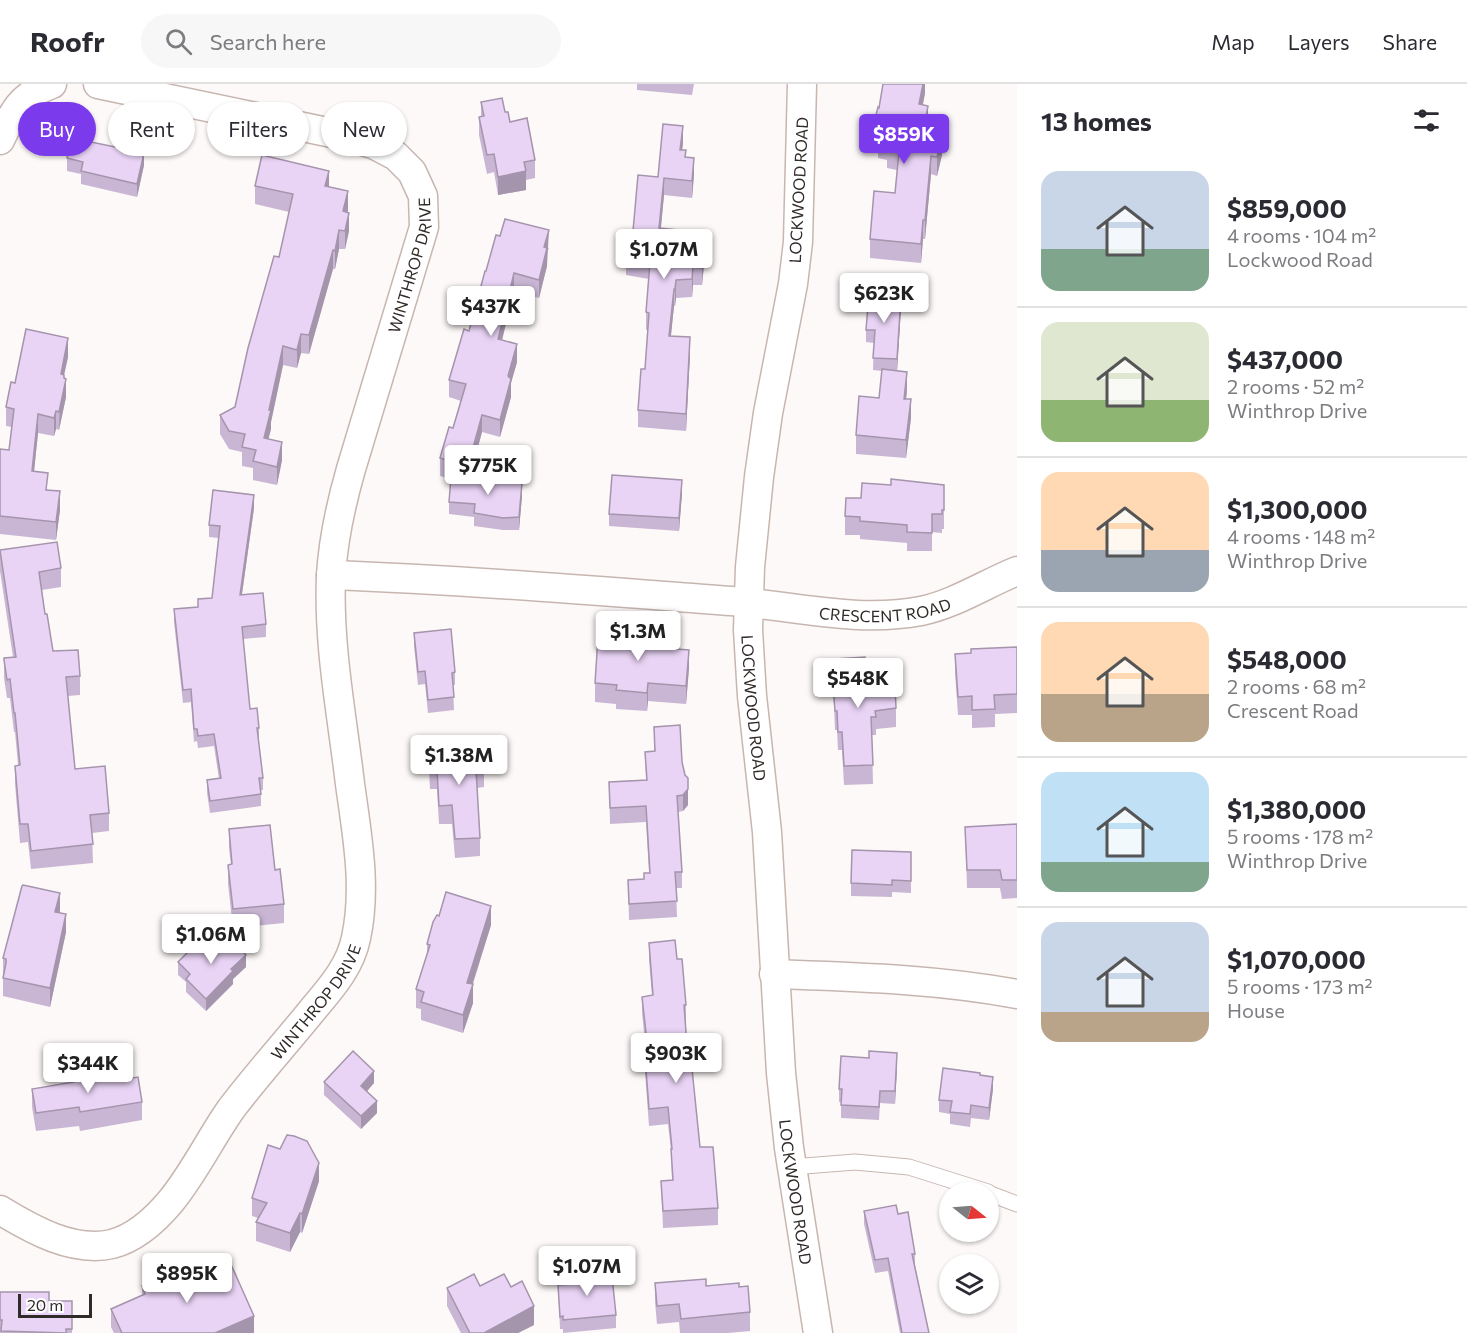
<!DOCTYPE html>
<meta charset="utf-8">
<style>
:root{--surface:#fff;--page:#f7f7f7;--text:#2b2b33;--muted:#7c7c81;--line:#e1e1e2;--accent:#7c3aed}
body{margin:0;font-family:Commissioner,sans-serif;background:var(--page);color:var(--text);height:100vh;display:flex;flex-direction:column;font-size:22px;white-space:nowrap}
*{box-sizing:border-box;margin:0}
p{font-size:20px;color:var(--muted)}
.icon{flex:none;width:33px;height:33px;fill:none;stroke:currentColor;stroke-width:2;stroke-linecap:round;stroke-linejoin:round}
.map{position:relative;flex:1;overflow:hidden}
.sheet{display:flex;flex-direction:column;background:var(--surface);width:450px}
.sheet>*{flex:none}
.top-card{position:absolute;left:18px;top:18px;width:570px;height:54px;display:flex;gap:12px}
.needle{width:39px;rotate:107deg}
.buttons{position:absolute;left:939px;top:1098px;display:grid;gap:12px}
.buttons a{display:grid;place-items:center;width:60px;height:60px;border-radius:50%;background:var(--surface);box-shadow:0 2px 4px #0004;font-size:30px}
.scale{position:absolute;left:18px;bottom:15px;width:74px;box-sizing:border-box;padding-left:6px;border:3px solid #302a28;border-top:0;font-size:16px;line-height:21px;white-space:nowrap;color:#302a28;-webkit-text-stroke:4px #fff;paint-order:stroke}
.price{position:absolute;translate:-50% -51px;padding:0 14px;border-radius:6px;background:#fff;color:#222;font-size:20px;line-height:39px;filter:drop-shadow(0 2px 3px #0008)}
.price::after{content:'';position:absolute;left:50%;top:36px;width:18px;height:14px;margin-left:-9px;background:inherit;clip-path:polygon(0 0,100% 0,50% 100%)}
.price.active{background:var(--accent);color:#fff}
ul{padding:0;list-style:none}
li{display:flex;align-items:center;gap:18px;height:150px;padding:0 24px}
li+li{border-top:2px solid var(--line)}
li span{display:grid;place-items:center;flex:none;width:168px;height:120px;border-radius:18px;color:#555}
li>.icon{margin-inline-start:auto}
span .icon{width:72px;height:72px;fill:#fffc;stroke-width:1}
li b{font-size:26px}
h2{display:flex;justify-content:space-between;align-items:center;height:72px;padding:0 24px;font-size:26px}
.chip{padding:0 21px;border-radius:27px;background:var(--surface);box-shadow:0 2px 4px #0004;font-size:21px;line-height:54px}
.chip.active{background:var(--accent);color:#fff}
header{display:flex;align-items:center;gap:36px;box-sizing:border-box;height:84px;padding:0 30px;background:var(--surface);border-bottom:2px solid var(--line)}
header strong{font-size:28px}
nav{display:flex;gap:33px;margin-inline-start:auto;font-size:21px}
.search{width:420px;height:54px;background:var(--page);display:flex;align-items:center;gap:15px;box-sizing:border-box;padding:0 21px;border-radius:33px;color:var(--muted);font-size:22px}
main{display:flex;flex:1;min-height:0}
.map>svg:first-child{display:block}
.lines{fill:none;stroke-linecap:round;stroke-linejoin:round}
.service-casing{stroke:#c7b6b0;stroke-width:17}
.minor-casing{stroke:#c7b6b0;stroke-width:31}
.service{stroke:#fff;stroke-width:15}
.minor{stroke:#fff;stroke-width:28}
.wall{fill:#c9b6d4}
.shaded-wall{fill:#a494ac}
.building{fill:#ead4f6;stroke:#a494ac;stroke-width:1.5}
.labels{text-anchor:middle;dominant-baseline:central;stroke-width:6;stroke-linejoin:round;paint-order:stroke}
.street-label{font-size:16px;fill:#302a28;stroke:#fff}
</style>
<header>
<strong>Roofr</strong>
<div class="search"><svg class="icon" aria-label="search" viewBox="0 0 24 24"><circle cx="10" cy="10" r="6"/><path d="M15 15l6 6"/></svg>Search here</div>
<nav><a>Map</a><a>Layers</a><a>Share</a></nav>
</header>
<main>
<div class="map">
<svg width="1017" height="1249" viewBox="0 0 1017 1249">
<rect width="100%" height="100%" fill="#fdf9f8"/>
<g class="lines">
<g class="service-casing">
<g id="service">
<path d="M792 1083 855 1078 909 1083 988 1108"/>
<path d="M988 1109 1017 1120"/>
</g>
</g>
<g class="minor-casing">
<g id="minor">
<path id="s1" d="M802 0 798 158 793 200 768 329 759 393 750 483 748 546 752 612 767 748 781 989 789 1064 818 1249"/>
<path d="M0 56C13 28 21 11 52 0"/>
<path id="s2" d="M331 491C465 496 598 507 731 517 794 522 857 539 921 527 955 520 985 500 1017 487"/>
<path d="M774 890C855 893 936 895 1017 910"/>
<path id="s3" d="M0 1126C31 1145 73 1169 112 1160 135 1154 156 1135 171 1117 194 1089 210 1055 231 1025 256 992 284 961 310 929 329 906 350 884 356 854 367 803 357 751 350 700 342 631 328 562 331 492 333 455 341 420 351 385L424 143 423 112 412 88 396 72 375 61 346 52 98 0"/>
</g>
</g>
<use href="#service" class="service"/>
<use href="#minor" class="minor"/>
</g>
<g class="wall">
<path d="M637 0H694L692 11 637 6Z"/>
<path d="M925 0V9L923 21 928 41 927 49 942 71 937 92 931 90 925 155H923L921 179 870 174V155L895 109 897 86 887 84V76L878 74V66L872 65V47L879 24Z"/>
<path d="M481 18 505 28 510 38 535 76V94L526 96V106L498 111 494 88 487 90 479 51V33H481Z"/>
<path d="M683 59 682 66 694 91 692 114 664 111 661 144 689 153 705 171 702 201H693L692 213 676 214 675 222H674L671 252 690 270 686 347 638 343V326L645 285 648 246H646V228L649 195 626 191V174L633 147 658 93Z"/>
<path d="M67 74 144 81 137 113 81 100V90L67 87Z"/>
<path d="M255 102 329 103 348 126 349 147 345 165H339L335 185H333L309 270 301 269 297 284 283 281 271 338V345L268 355 282 376 277 401 253 396V384L242 382V368L229 365 220 350V331L235 323 279 173 289 128 255 120Z"/>
<path d="M500 152 549 164 547 168V182L539 214 514 207 502 256 517 278 511 299V313L500 353 482 348 470 394 522 412 519 446H503L474 442V433L449 430V418L451 395 440 392V374L453 344 461 317 449 313V296L469 247 486 187Z"/>
<path d="M901 224 897 286 907 306 906 315 911 334 906 374 856 370V351L879 314 882 287 873 286 874 259 866 258V246Z"/>
<path d="M68 273 64 291 66 313 59 346 56 345 54 352 38 349 34 388 48 406 60 426 56 456 0 450V365L9 366 12 343 6 342V323L15 299Z"/>
<path d="M682 409 679 447 609 442V430Z"/>
<path d="M944 419V445H942V449L932 448V467H907V459L860 455V451H845V432Z"/>
<path d="M254 424 242 511 266 540V553L243 555 250 625 259 644V657H258L263 694V706H261V722L210 729 207 709V696L219 695 214 662 198 664 197 657 194 658 191 618 183 619 174 538V525L198 523V515L212 514 219 454 209 453V441Z"/>
<path d="M0 466 61 484V503L42 506 45 530 53 567 80 592V611L68 612 75 685 109 729V747L92 749 93 779 31 785 28 758 20 759 15 700V682L18 681 15 648H14L10 614H7L4 594V576L13 573 0 487Z"/>
<path d="M414 549 455 588V601H453L454 626 428 629 425 600 418 601 414 562Z"/>
<path d="M650 563 689 584 686 620 648 617 647 627 616 625V620L595 618V599Z"/>
<path d="M1017 563V629L995 630V643L972 644V631H958L955 589V570L971 569Z"/>
<path d="M835 575 872 603 896 624V643L876 645V651H872L873 700 844 701 842 666H838L837 646H835L833 600H836Z"/>
<path d="M654 643 682 678 688 721 683 727 678 728 682 788V804H676L677 833 629 836 628 796 644 795 649 789 646 738 610 740 609 698 646 696 645 668 654 667Z"/>
<path d="M428 666 484 685V703L477 704 480 754V772L455 774 452 740H439L437 705H430Z"/>
<path d="M1017 740V814L1002 815 1000 804H967L965 743Z"/>
<path d="M229 745 275 786 284 820V839L233 844 228 800V781H231L229 764Z"/>
<path d="M911 768V809L892 808V813L851 812V799Z"/>
<path d="M59 828 66 848 50 923 3 912V874Z"/>
<path d="M491 841 473 900V919L463 949 421 936V925L416 924V905L427 871V860Z"/>
<path d="M649 859 677 875 686 921V937L685 938 687 962 700 1063 718 1124V1141L663 1144 661 1097 672 1096 671 1066 668 1040 649 1042 644 975V959L645 958 642 929V913L652 912 649 876Z"/>
<path d="M213 868 246 883 233 895V900L206 927 186 908V898L178 891V878Z"/>
<path d="M897 982 895 1020 880 1019 879 1036 841 1034V1018H839V1005Z"/>
<path d="M980 991 993 1005 989 1036 971 1034 970 1043 950 1040V1030L939 1028V1016Z"/>
<path d="M73 993H99L115 997 142 1018V1036L80 1047 79 1042 36 1047 32 1023V1005L73 998Z"/>
<path d="M324 998 374 999 367 1007 377 1029 361 1045 324 1011Z"/>
<path d="M319 1097 302 1149 300 1148 290 1168 256 1157V1138L258 1134 252 1132V1114Z"/>
<path d="M864 1127 898 1130 915 1170V1181L929 1249H900L888 1187 875 1189 864 1140Z"/>
<path d="M204 1187 254 1249H114L111 1243V1225L142 1211V1202L168 1200Z"/>
<path d="M585 1189 606 1192 616 1231V1244L563 1249V1245H560L558 1201 570 1200V1195L585 1194Z"/>
<path d="M655 1199 739 1203 750 1228V1247L728 1249H680L679 1238 657 1240 655 1218Z"/>
<path d="M480 1202 534 1241 518 1249H461L447 1222V1204Z"/>
<path d="M0 1208 49 1217H72V1249H0Z"/>
</g>
<g class="shaded-wall">
<path d="M923 0H925V9L919 39V20Z"/>
<path d="M928 22V41L923 67V48Z"/>
<path d="M683 42V59L680 83V66Z"/>
<path d="M942 52V71L937 92V73Z"/>
<path d="M144 69V81L137 113V100Z"/>
<path d="M931 72V90L925 155V136Z"/>
<path d="M694 74V91L692 114V97Z"/>
<path d="M329 87V105L325 102Z"/>
<path d="M526 87V106L498 111V93Z"/>
<path d="M664 94V111L659 162V144Z"/>
<path d="M348 107V126L343 146V127Z"/>
<path d="M349 129V147L345 165V147Z"/>
<path d="M923 136V155L921 179V160Z"/>
<path d="M339 146V165L335 185V167Z"/>
<path d="M549 146 547 182 539 214V196L544 163Z"/>
<path d="M705 154V171L702 201V184Z"/>
<path d="M333 166V185L309 270V251Z"/>
<path d="M693 183V201L692 213V195Z"/>
<path d="M514 189V207L498 272V255Z"/>
<path d="M676 196V214L675 222V205Z"/>
<path d="M674 205V222L669 269V252Z"/>
<path d="M901 212V224L897 288V275Z"/>
<path d="M301 250V269L297 284V266Z"/>
<path d="M690 253V270L686 347V330Z"/>
<path d="M68 254V273L64 291V303L66 295V313L59 346 61 290Z"/>
<path d="M517 260V278L511 299V313L500 353V336L508 292Z"/>
<path d="M283 262V281L271 338V345L264 373V354L269 326Z"/>
<path d="M907 288V306L904 333V315Z"/>
<path d="M911 315V334L906 374V356Z"/>
<path d="M56 327V345L54 352V334Z"/>
<path d="M38 330V349L32 406V387Z"/>
<path d="M482 331V348L468 399V382Z"/>
<path d="M282 358V376L277 401V383Z"/>
<path d="M682 396V409L679 447V434Z"/>
<path d="M522 399V412L519 446V433Z"/>
<path d="M60 407V426L56 456V438Z"/>
<path d="M254 411V424L240 523V511Z"/>
<path d="M689 566V584L686 620V602Z"/>
<path d="M648 599V617L647 627V609Z"/>
<path d="M688 705V721L683 727V711Z"/>
<path d="M60 809V827L55 846V828Z"/>
<path d="M491 822V841L467 917V899Z"/>
<path d="M66 830V848L50 923V904Z"/>
<path d="M246 871V883L233 895V900L206 927V915L231 885Z"/>
<path d="M473 900V919L463 949V931Z"/>
<path d="M897 969V982L895 1020V1007Z"/>
<path d="M374 987V999L361 1014V1002Z"/>
<path d="M993 993V1005L989 1036V1024Z"/>
<path d="M377 1017V1029L361 1045V1032Z"/>
<path d="M319 1079V1097L302 1149V1130Z"/>
<path d="M300 1129V1148L290 1168V1149Z"/>
<path d="M534 1222V1241L518 1249H484Z"/>
<path d="M254 1232V1249H215Z"/>
</g>
<g class="building">
<path d="M883 0H923L919 20 928 22 923 48 942 52 937 73 931 72 925 136H923L921 160 870 155 874 107 895 109 899 68 887 66 891 58 878 55 880 48 872 47 878 23 879 24Z"/>
<path d="M502 14 505 28H508L510 38 527 34 535 76 524 78 526 87 498 93 494 70 487 71 479 33 484 32 481 18Z"/>
<path d="M663 40 683 42 680 66H686L685 73 694 74 692 97 664 94 659 144 689 147 688 153 705 154 702 184 693 183 692 195 676 196 675 205H674L669 252 690 253 686 330 638 326 641 285H645L649 229 646 228 650 178 626 174 629 147H633L638 91 658 93Z"/>
<path d="M72 54 144 69 137 100 81 87 83 78 67 74Z"/>
<path d="M262 71 329 87 325 102 348 107 343 127 349 129 345 147 339 146 335 167 333 166 309 251 301 250 297 266 283 262 269 326H271L264 354 282 358 277 383 253 377 256 366 242 363 245 350 229 347 220 331 235 323 248 264 274 172 279 173 293 110 255 102Z"/>
<path d="M505 135 549 146 544 163 547 164 539 196 514 189 498 255 517 260 508 292 511 295 500 336 482 331 468 382 440 374 449 343 453 344 466 300 449 296 464 245 469 247 485 187H486L496 151 500 152Z"/>
<path d="M869 209 901 212 897 275 873 274 875 246H866Z"/>
<path d="M26 245 68 254 61 290 64 291V294L66 295 59 328 56 327 54 334 38 330 32 387 48 389 46 406 60 407 56 438 0 432V365L9 366 14 325 6 323 11 298 15 299Z"/>
<path d="M882 285 907 288 904 315H911L906 356 856 351 859 312 879 314Z"/>
<path d="M612 391 682 396 679 434 609 430Z"/>
<path d="M451 393 522 399 519 433 503 434 474 429 475 420 449 418Z"/>
<path d="M891 395 944 401V426H942V430H932V449L907 448V441L860 437V433L845 432 846 414H861L862 399 891 401Z"/>
<path d="M213 406 254 411 240 511 263 509 266 540 242 543 250 625 257 624 259 644H257L263 694H259L261 710 210 717 207 696 221 694 214 650 198 652 197 645H194L191 605 183 606 174 525 198 523V515L212 514 220 442 209 441Z"/>
<path d="M57 458 61 484 39 488 45 530H47L53 567 78 566 80 592 66 593 75 685 105 682 109 729 90 731 93 760 31 767 28 740H20L15 682 20 681 15 629H14L10 595 7 596 4 576V574L16 573 0 466Z"/>
<path d="M601 544 649 548 650 563 689 566 686 602 648 599 647 609 616 606 617 601 595 599 598 553H601Z"/>
<path d="M451 545 455 588 452 589 454 613 428 616 425 587 418 588 414 549Z"/>
<path d="M1017 563V610L994 611 995 625 972 626V612L958 613 955 570 971 569V565Z"/>
<path d="M865 573 866 598H872V603L895 601 896 624 875 627 876 633H871L873 681 844 682 842 648H838L837 627H835L833 600H836L835 575Z"/>
<path d="M680 641 682 678 685 691 688 694V705L683 711 677 712 682 788H675L677 817 629 820 628 796 644 795V789H650L646 722 610 724 609 698 647 696 645 668 655 667 654 643Z"/>
<path d="M482 663 484 685H476L480 754 455 755 452 721 439 722 437 686 430 687 428 666Z"/>
<path d="M1017 740V796H1002L1000 786H967L965 743Z"/>
<path d="M270 741 275 786 280 785 284 820 233 825 228 781 232 780 229 745Z"/>
<path d="M852 766 911 768V797L892 796V801L851 799Z"/>
<path d="M23 801 60 809 55 828 66 830 50 904 3 894 6 879V875L3 874 22 802Z"/>
<path d="M446 808 491 822 467 899 473 900 463 931 421 918 424 908 416 905 430 861 427 860 433 838 437 831 439 832Z"/>
<path d="M228 853 246 871 231 885 233 887 206 915 186 895 190 890 178 878 201 855 213 868Z"/>
<path d="M675 856 677 875H682L686 921H684L687 962 691 975 700 1063H713L718 1124 663 1127 661 1097 673 1096 671 1065H672L668 1023 649 1025 644 959 647 958 642 913 653 911 649 859Z"/>
<path d="M353 967 374 987 361 1002 377 1017 361 1032 324 998Z"/>
<path d="M869 967 897 969 895 1007H880L879 1023 841 1021 842 1005H839L841 972 869 974Z"/>
<path d="M943 984 980 989V991L993 993 989 1024 971 1021 970 1030 950 1028 952 1017 939 1016Z"/>
<path d="M99 989V993L114 990 115 997 138 993 142 1018 80 1028 79 1023 36 1029 32 1005 74 998 73 993Z"/>
<path d="M287 1051 294 1052 307 1057 319 1079 302 1130 300 1129 290 1149 256 1138 267 1119 252 1114 268 1061 280 1065Z"/>
<path d="M896 1121 898 1130 908 1128 915 1170H912L929 1249H902L888 1174 875 1176 864 1127Z"/>
<path d="M229 1176 254 1232 215 1249H122L111 1225 145 1210 142 1202 165 1192 168 1200 203 1185 204 1187Z"/>
<path d="M605 1188 606 1192H612L616 1231 563 1236V1232L560 1233 558 1201 571 1200 570 1195 585 1194V1189Z"/>
<path d="M474 1190 480 1202 504 1190 511 1203 522 1197 534 1222 484 1249H470L447 1204Z"/>
<path d="M706 1195V1202L739 1199V1203L748 1202 750 1228 681 1235 679 1220 657 1222 655 1199Z"/>
<path d="M0 1208H49V1217H72V1245H66V1249L1 1247 2 1236H0Z"/>
</g>
<g class="labels">
<g class="street-label">
<text transform="translate(798 106) rotate(-87)">LOCKWOOD ROAD</text>
<text stroke="none"><textPath href="#s3" startOffset="1203">WINTHROP DRIVE</textPath></text>
<text stroke="none"><textPath href="#s2" startOffset="556">CRESCENT ROAD</textPath></text>
<text stroke="none"><textPath href="#s1" startOffset="628">LOCKWOOD ROAD</textPath></text>
<text stroke="none"><textPath href="#s3" startOffset="441">WINTHROP DRIVE</textPath></text>
<text stroke="none"><textPath href="#s1" startOffset="1114">LOCKWOOD ROAD</textPath></text>
</g>
</g>
</svg>
<div class="buttons">
<a><svg class="needle" viewBox="-14 -14 28 28"><path d="M0-13l5 13h-10z" fill="#e53935"/><path d="M0 13l5-13h-10z" fill="#7c7c81"/></svg></a>
<a><svg class="icon" aria-label="layers" viewBox="0 0 24 24"><path d="M12 4l9 5-9 5-9-5zM3 14l9 5 9-5"/></svg></a>
</div>
<div class="scale">20 m</div>
<b class="price active" style="left:904px;top:81px">$859K</b>
<b class="price" style="left:664px;top:196px">$1.07M</b>
<b class="price" style="left:884px;top:240px">$623K</b>
<b class="price" style="left:491px;top:253px">$437K</b>
<b class="price" style="left:488px;top:412px">$775K</b>
<b class="price" style="left:638px;top:578px">$1.3M</b>
<b class="price" style="left:858px;top:625px">$548K</b>
<b class="price" style="left:459px;top:702px">$1.38M</b>
<b class="price" style="left:211px;top:881px">$1.06M</b>
<b class="price" style="left:676px;top:1000px">$903K</b>
<b class="price" style="left:88px;top:1010px">$344K</b>
<b class="price" style="left:587px;top:1213px">$1.07M</b>
<b class="price" style="left:187px;top:1220px">$895K</b>
<div class="top-card">
<a class="chip active">Buy</a>
<a class="chip">Rent</a>
<a class="chip">Filters</a>
<a class="chip">New</a>
</div>
</div>
<section class="sheet">
<h2>13 homes<svg class="icon" aria-label="filters" viewBox="0 0 24 24"><path d="M4 7h16M4 17h16"/><circle cx="9" cy="7" r="2"/><circle cx="15" cy="17" r="2"/></svg></h2>
<ul>
<li><span style="background:linear-gradient(#c9d6e8 65%,#7fa58c 0)"><svg class="icon" aria-label="home" viewBox="0 0 24 24"><path d="M3 11l9-7 9 7M6 9v11h12V9"/></svg></span><div><b>$859,000</b><p>4 rooms · 104 m²</p><p>Lockwood Road</p></div></li>
<li><span style="background:linear-gradient(#dfe7d0 65%,#8fb573 0)"><svg class="icon" aria-label="home" viewBox="0 0 24 24"><path d="M3 11l9-7 9 7M6 9v11h12V9"/></svg></span><div><b>$437,000</b><p>2 rooms · 52 m²</p><p>Winthrop Drive</p></div></li>
<li><span style="background:linear-gradient(#ffd9b3 65%,#9aa5b1 0)"><svg class="icon" aria-label="home" viewBox="0 0 24 24"><path d="M3 11l9-7 9 7M6 9v11h12V9"/></svg></span><div><b>$1,300,000</b><p>4 rooms · 148 m²</p><p>Winthrop Drive</p></div></li>
<li><span style="background:linear-gradient(#ffd9b3 60%,#b9a48a 0)"><svg class="icon" aria-label="home" viewBox="0 0 24 24"><path d="M3 11l9-7 9 7M6 9v11h12V9"/></svg></span><div><b>$548,000</b><p>2 rooms · 68 m²</p><p>Crescent Road</p></div></li>
<li><span style="background:linear-gradient(#bfe0f5 75%,#7fa58c 0)"><svg class="icon" aria-label="home" viewBox="0 0 24 24"><path d="M3 11l9-7 9 7M6 9v11h12V9"/></svg></span><div><b>$1,380,000</b><p>5 rooms · 178 m²</p><p>Winthrop Drive</p></div></li>
<li><span style="background:linear-gradient(#c9d6e8 75%,#b9a48a 0)"><svg class="icon" aria-label="home" viewBox="0 0 24 24"><path d="M3 11l9-7 9 7M6 9v11h12V9"/></svg></span><div><b>$1,070,000</b><p>5 rooms · 173 m²</p><p>House</p></div></li>
</ul>
</section>
</main>
